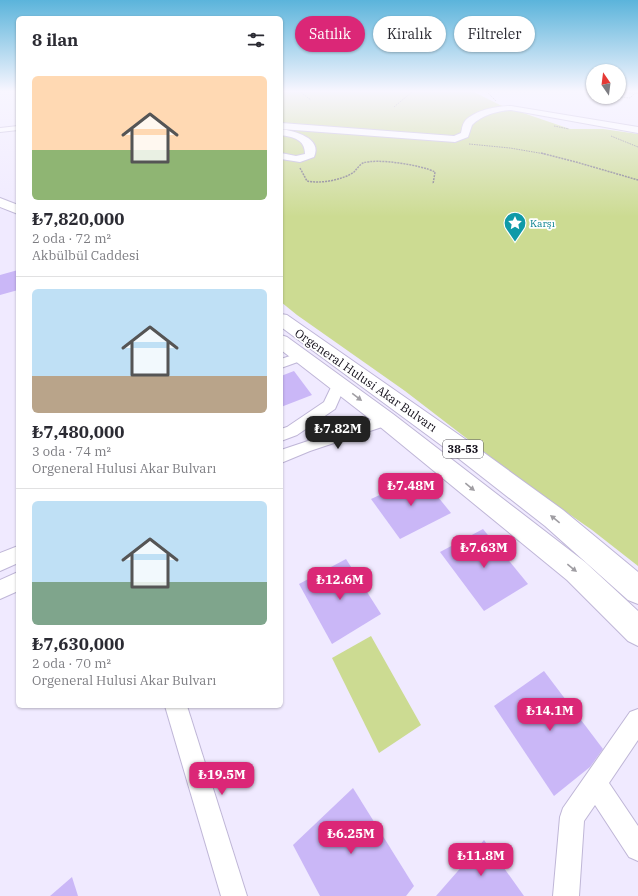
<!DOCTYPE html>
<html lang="tr">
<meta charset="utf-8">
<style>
:root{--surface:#fff;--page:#f2f2f3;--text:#2b2b33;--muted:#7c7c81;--line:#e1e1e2;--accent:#db2777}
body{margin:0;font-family:"IBM Plex Serif",serif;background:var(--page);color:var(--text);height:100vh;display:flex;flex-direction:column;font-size:15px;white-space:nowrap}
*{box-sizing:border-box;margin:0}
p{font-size:13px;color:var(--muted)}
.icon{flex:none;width:22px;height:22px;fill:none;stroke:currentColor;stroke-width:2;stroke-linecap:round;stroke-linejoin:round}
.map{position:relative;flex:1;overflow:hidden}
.drawer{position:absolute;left:16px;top:16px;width:267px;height:692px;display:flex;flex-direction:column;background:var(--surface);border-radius:6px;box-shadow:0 1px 3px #0004}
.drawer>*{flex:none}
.hud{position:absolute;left:295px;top:16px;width:283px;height:36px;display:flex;gap:8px}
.needle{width:26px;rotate:346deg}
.tools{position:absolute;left:586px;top:64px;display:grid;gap:8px}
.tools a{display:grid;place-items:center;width:40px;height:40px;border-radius:50%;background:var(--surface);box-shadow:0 1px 3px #0004;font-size:20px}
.price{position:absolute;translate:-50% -34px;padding:0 9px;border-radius:8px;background:var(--accent);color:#fff;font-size:13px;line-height:26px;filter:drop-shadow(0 1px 2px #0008)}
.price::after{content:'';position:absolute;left:50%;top:24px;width:12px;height:9px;margin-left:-6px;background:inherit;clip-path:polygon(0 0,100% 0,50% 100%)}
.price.current{background:#222;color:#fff}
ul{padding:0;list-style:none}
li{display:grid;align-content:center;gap:8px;height:212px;padding:0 16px}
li+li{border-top:1px solid var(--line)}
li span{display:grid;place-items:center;height:124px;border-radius:6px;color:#555}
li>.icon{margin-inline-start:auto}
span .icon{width:72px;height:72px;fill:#fffc;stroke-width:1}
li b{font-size:17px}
h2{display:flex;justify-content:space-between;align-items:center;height:48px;padding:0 16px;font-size:17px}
.pill{padding:0 14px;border-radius:18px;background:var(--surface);box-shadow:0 1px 3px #0004;font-size:14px;line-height:36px}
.pill.current{background:var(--accent);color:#fff}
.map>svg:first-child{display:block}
.green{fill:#ccdb92}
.building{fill:#cab7f7}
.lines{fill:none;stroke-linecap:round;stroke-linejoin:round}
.street-casing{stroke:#bfb6d7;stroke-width:2}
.secondary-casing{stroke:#bfb6d7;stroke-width:2}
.primary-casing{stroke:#bfb6d7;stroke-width:2}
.path-far1{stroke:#7c7787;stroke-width:1;stroke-dasharray:1.5 1;stroke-linecap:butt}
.path{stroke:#7c7787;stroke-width:1.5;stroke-dasharray:2 1;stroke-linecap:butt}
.street{fill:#fff;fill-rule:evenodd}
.secondary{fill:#fff;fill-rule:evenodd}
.primary{fill:#fff;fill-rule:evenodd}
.oneway{fill:#a09ea3}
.labels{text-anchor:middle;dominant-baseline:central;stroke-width:3.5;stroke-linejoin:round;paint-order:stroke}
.far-culture-label{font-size:10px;fill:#0d838f;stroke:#fff;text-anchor:start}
.shield{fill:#fff;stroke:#58565d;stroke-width:1}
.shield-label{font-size:11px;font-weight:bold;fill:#110d18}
.street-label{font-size:12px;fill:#110d18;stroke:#fff}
</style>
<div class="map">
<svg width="638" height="896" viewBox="0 0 638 896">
<rect width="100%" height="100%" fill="#f0eaff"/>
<g class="green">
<path d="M281 91H472L500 105 570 129H603L638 134V566L592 530 526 484 405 391 297 315 281 302Z"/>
<path d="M371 636 421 725 379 753 332 658Z"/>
</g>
<g class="building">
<path d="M18 270V290L0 295V275Z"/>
<path d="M294 371 312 395 281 407V376Z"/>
<path d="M421 476 451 513 400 539 371 499Z"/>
<path d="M483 529 528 584 484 611 440 552Z"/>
<path d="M346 559 381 614 332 644 299 584Z"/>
<path d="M544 671 603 749 590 767 554 796 494 706Z"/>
<path d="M353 788 414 886 406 896H320L293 845Z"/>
<path d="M484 840 524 896H436L457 872Z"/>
<path d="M72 877 78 896H50Z"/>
</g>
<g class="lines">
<g class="street-casing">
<g id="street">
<path d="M18 126V130L0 132V128Z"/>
<path d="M302 352 306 353 308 356 306 359 281 368V359Z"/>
<path d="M339 379 344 381 346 384 335 409 297 435 281 441V429L287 427 324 402 334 381Z"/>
<path d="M386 415 391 416 393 420 391 424 310 451 281 463V450Z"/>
<path d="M18 546V563L0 571V553Z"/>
<path d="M18 572V591L0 599V580Z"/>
<path d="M165 706H187L247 896H221Z"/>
<path d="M638 709V740L609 783 638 826V861L629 857 595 805 584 821 579 896H553L560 817 563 808 630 712Z"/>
</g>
</g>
<g class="secondary-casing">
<g id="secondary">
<path d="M511 106 638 127V133L511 110C497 111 482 115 472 125L468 137 455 142 281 129V123L454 136 461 133C462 129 462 125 465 121 475 110 497 106 511 106Z"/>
<path d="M281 129C294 131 323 138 314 157L300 162 281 159V153L296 156 305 154C305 139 293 137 281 135Z"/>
</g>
</g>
<g class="primary-casing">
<g id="primary">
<path d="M0 198 18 205V214L0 207Z"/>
<path d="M281 314 287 315 465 439 563 510 638 572V604L628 600 545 526 449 451 281 327Z"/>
<path d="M281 335 287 337 393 414 585 562 638 611V646L628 641 567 580 379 426 281 350Z"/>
</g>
</g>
<g class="path-far1">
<path d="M14 91 18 93"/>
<path d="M299 91 311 100"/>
<path d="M486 91 496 101"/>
<path d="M619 93H638"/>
<path d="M619 97 630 98 634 94"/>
<path d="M394 107 413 91"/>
<path d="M554 126 569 129"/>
<path d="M611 136 638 147"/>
<path d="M469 144 510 148 545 154"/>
</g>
<g class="path">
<path d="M541 153 576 162 638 180"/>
<path d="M300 168 307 181C320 184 343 180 354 172 357 169 359 165 363 163 376 158 422 165 435 172L433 184"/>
</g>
<use href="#street" class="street"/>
<use href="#secondary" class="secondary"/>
<use href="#primary" class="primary"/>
</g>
<defs><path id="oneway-solid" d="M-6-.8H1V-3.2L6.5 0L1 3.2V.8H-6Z"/></defs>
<g class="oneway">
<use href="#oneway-solid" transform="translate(357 397) rotate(37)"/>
<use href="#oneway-solid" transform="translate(470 487) rotate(39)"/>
<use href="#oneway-solid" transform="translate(555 519) rotate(-141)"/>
<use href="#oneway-solid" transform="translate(572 568) rotate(39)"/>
</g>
<linearGradient id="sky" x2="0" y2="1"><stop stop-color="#5bb4db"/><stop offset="0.42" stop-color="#f8f6ff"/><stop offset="1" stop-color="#f8f6ff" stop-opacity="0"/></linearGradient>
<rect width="638" height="217" fill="url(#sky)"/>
<defs>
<g id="sight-pin" transform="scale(1.15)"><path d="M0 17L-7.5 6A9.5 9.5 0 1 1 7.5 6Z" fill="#0f9aa8" stroke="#fff"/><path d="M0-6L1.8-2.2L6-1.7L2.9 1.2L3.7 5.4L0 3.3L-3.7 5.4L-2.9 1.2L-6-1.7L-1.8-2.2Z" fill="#fff"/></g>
</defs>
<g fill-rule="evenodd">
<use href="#sight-pin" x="515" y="223"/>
</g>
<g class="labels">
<g class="far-culture-label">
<text x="530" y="223">Karşı</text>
</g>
<rect class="shield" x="443" y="440" width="40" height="18" rx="3"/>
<g class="shield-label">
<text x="463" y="449">38-53</text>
</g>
<g class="street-label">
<text transform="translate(366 380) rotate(35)">Orgeneral Hulusi Akar Bulvarı</text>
</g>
</g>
</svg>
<div class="tools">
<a><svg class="needle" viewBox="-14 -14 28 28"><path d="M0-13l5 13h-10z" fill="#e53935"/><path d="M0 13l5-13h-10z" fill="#7c7c81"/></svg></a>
</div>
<b class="price current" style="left:338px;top:450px">₺7.82M</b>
<b class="price" style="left:411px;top:507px">₺7.48M</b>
<b class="price" style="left:484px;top:569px">₺7.63M</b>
<b class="price" style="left:340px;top:601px">₺12.6M</b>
<b class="price" style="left:550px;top:732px">₺14.1M</b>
<b class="price" style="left:222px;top:796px">₺19.5M</b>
<b class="price" style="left:351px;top:855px">₺6.25M</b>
<b class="price" style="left:481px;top:877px">₺11.8M</b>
<div class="hud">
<a class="pill current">Satılık</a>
<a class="pill">Kiralık</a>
<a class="pill">Filtreler</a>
</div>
<section class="drawer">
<h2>8 ilan<svg class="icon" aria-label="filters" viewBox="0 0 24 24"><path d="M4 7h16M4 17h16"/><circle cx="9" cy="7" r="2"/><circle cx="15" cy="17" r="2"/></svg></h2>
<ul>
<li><span style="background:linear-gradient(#ffd9b3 60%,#8fb573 0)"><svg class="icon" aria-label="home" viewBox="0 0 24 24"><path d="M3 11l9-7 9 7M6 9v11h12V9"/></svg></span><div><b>₺7,820,000</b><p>2 oda · 72 m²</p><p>Akbülbül Caddesi</p></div></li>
<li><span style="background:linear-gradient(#bfe0f5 70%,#b9a48a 0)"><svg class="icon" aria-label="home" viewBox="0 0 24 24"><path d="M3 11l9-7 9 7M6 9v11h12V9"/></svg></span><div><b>₺7,480,000</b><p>3 oda · 74 m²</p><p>Orgeneral Hulusi Akar Bulvarı</p></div></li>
<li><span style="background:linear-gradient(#bfe0f5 65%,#7fa58c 0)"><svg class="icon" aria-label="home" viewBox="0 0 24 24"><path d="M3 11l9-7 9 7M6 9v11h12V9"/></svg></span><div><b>₺7,630,000</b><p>2 oda · 70 m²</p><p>Orgeneral Hulusi Akar Bulvarı</p></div></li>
</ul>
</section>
</div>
